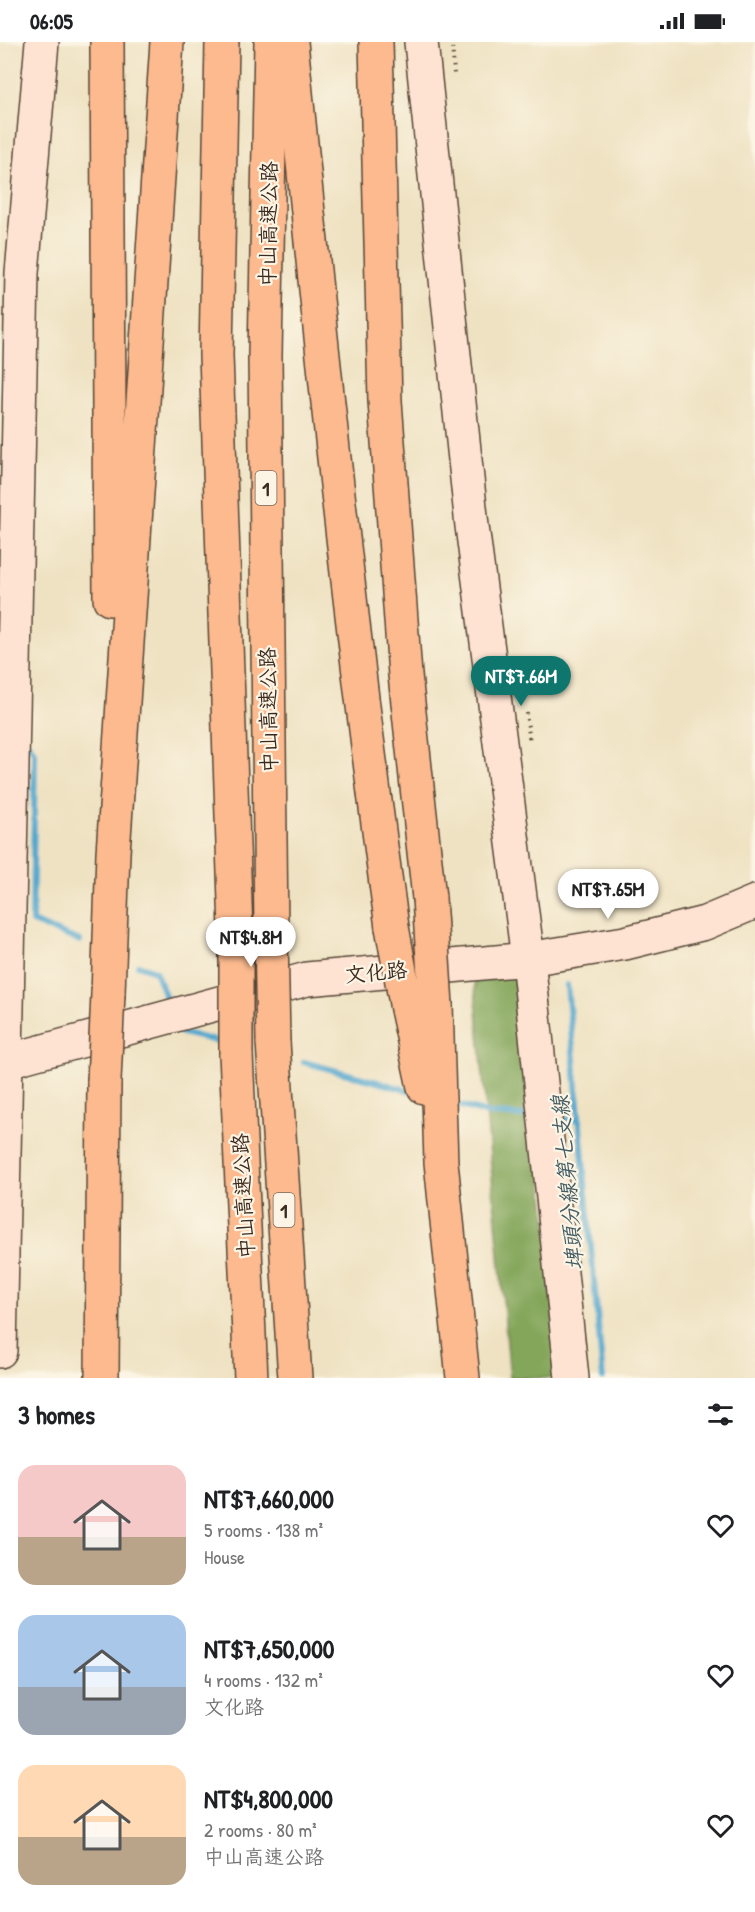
<!DOCTYPE html>
<meta charset="utf-8">
<style>
:root{--surface:#fff;--page:#f2f2f2;--text:#202124;--muted:#757577;--accent:#0f766e}
body{margin:0;font-family:"Patrick Hand","LXGW WenKai TC",sans-serif;background:var(--page);color:var(--text);height:100vh;display:flex;flex-direction:column;font-size:22px;white-space:nowrap}
*{box-sizing:border-box;margin:0}
p{font-size:20px;color:var(--muted)}
.icon{flex:none;width:33px;height:33px;fill:none;stroke:currentColor;stroke-width:2;stroke-linecap:round;stroke-linejoin:round}
.map{position:relative;height:1336px;overflow:hidden}
.sheet{display:flex;flex-direction:column;background:var(--surface);flex:1}
.sheet>*{flex:none}
.price{position:absolute;translate:-50% -51px;padding:0 14px;border-radius:21px;background:#fff;color:#222;font-size:20px;line-height:39px;filter:drop-shadow(0 2px 3px #0008)}
.price::after{content:'';position:absolute;left:50%;top:36px;width:18px;height:14px;margin-left:-9px;background:inherit;clip-path:polygon(0 0,100% 0,50% 100%)}
.price.on{background:var(--accent);color:#fff}
ul{padding:0;list-style:none}
li{display:flex;align-items:center;gap:18px;height:150px;padding:0 18px}
li span{display:grid;place-items:center;flex:none;width:168px;height:120px;border-radius:18px;color:#555}
li>.icon{margin-inline-start:auto}
span .icon{width:72px;height:72px;fill:#fffc;stroke-width:1}
li b{font-size:26px}
h2{display:flex;justify-content:space-between;align-items:center;height:72px;padding:0 18px;font-size:26px}
.status{display:flex;justify-content:space-between;align-items:center;height:42px;padding:0 30px;background:var(--surface);direction:ltr}
.status svg{height:16px;fill:currentColor}
.map>svg:first-child{display:block}
.forest{fill:#83a65a;stroke:#5f683c;stroke-width:1.5}
.lines{fill:none;stroke-linecap:round;stroke-linejoin:round}
.stream{stroke:#52a7ce;stroke-width:6}
.secondary-casing{stroke:#564637;stroke-width:36}
.highway-casing{stroke:#564637;stroke-width:36}
.path{stroke:#564637;stroke-width:4;stroke-dasharray:1.5 4.5;stroke-linecap:butt}
.secondary{stroke:#fee3d2;stroke-width:33}
.highway{stroke:#fcba8e;stroke-width:33}
.highway-bridge-casing{stroke:#564637;stroke-width:36;stroke-linecap:butt}
.highway-bridge{stroke:#fcba8e;stroke-width:33}
.labels{text-anchor:middle;dominant-baseline:central;stroke-width:4.5;stroke-linejoin:round;paint-order:stroke}
.shield{fill:#fcf5e5;stroke:#75675a;stroke-width:1.5}
.shield-label{font-size:20px;font-weight:bold;fill:#3b2a1e}
.street-label{font-size:21px;fill:#3b2a1e;stroke:#fcf5e5}
.water-label{font-size:22px;font-style:italic;fill:#445c64;stroke:#fcf5e5}
</style>
<div class="status"><b>06:05</b><svg viewBox="0 0 49 12"><path d="M0 12V9h3v3zM5 12V6h3v6zM10 12V3h3v9zM15 12V0h3v12zM26 1h20v11H26zM47 4h2v5h-2z"/></svg></div>
<div class="map">
<svg width="755" height="1336" viewBox="0 0 755 1336">
<rect width="100%" height="100%" fill="#fcf5e5"/>
<filter id="ink" filterUnits="userSpaceOnUse"><feTurbulence type="fractalNoise" baseFrequency=".0167" numOctaves="2"/><feDisplacementMap in="SourceGraphic" scale="12" xChannelSelector="R" yChannelSelector="G"/><feConvolveMatrix kernelMatrix="1 2 1 2 8 2 1 2 1" color-interpolation-filters="sRGB"/></filter>
<filter id="wash" filterUnits="userSpaceOnUse"><feTurbulence type="fractalNoise" baseFrequency=".008" numOctaves="4" result="noise"/><feDisplacementMap in="SourceGraphic" scale="24" xChannelSelector="R" yChannelSelector="G"/><feGaussianBlur stdDeviation="1.35" result="paint"/><feColorMatrix in="noise" values="0 0 0 0 0 0 0 0 0 0 0 0 0 0 0 0 0 1.4 0 .05"/><feComposite in="paint" operator="in"/></filter>
<g filter="url(#wash)">
<rect width="100%" height="100%" fill="#efe2c2"/>
<path class="forest" d="M518 929 565 1336H510L474 935Z"/>
<g class="lines">
<g class="stream">
<path d="M29 702 35 712 32 880 80 899"/>
<path d="M138 923 155 929 166 956"/>
<path d="M567 943 603 1336"/>
<path d="M182 991 225 1001"/>
<path d="M304 1020 414 1050"/>
<path d="M461 1064 490 1072 526 1074"/>
<path d="M564 1077 577 1078"/>
</g>
</g>
</g>
<g filter="url(#ink)">
<g class="lines">
<g class="secondary-casing">
<g id="secondary">
<path d="M421 0 472 484 528 917 572 1336"/>
<path d="M0 1021 307 937 528 917 625 901 705 881 755 860"/>
<path d="M0 1309 22 231 42 0"/>
</g>
</g>
<g class="highway-casing">
<g id="highway">
<path d="M107 0 110 557"/>
<path d="M222 0 216 313 236 889"/>
<path d="M291 0C320 295 351 591 392 885"/>
<path d="M376 0 385 359 405 633 429 856"/>
<path d="M271 891 265 314 271 0"/>
<path d="M108 952 113 811 167 0"/>
<path d="M436 963 441 1120 463 1336"/>
<path d="M407 967 424 1045"/>
<path d="M273 1000 295 1336"/>
<path d="M236 1012 251 1336"/>
<path d="M102 1336 104 1039"/>
</g>
</g>
<g class="path">
<path d="M452 0 454 32"/>
<path d="M526 671 530 700"/>
</g>
<use href="#secondary" class="secondary"/>
<use href="#highway" class="highway"/>
<g class="highway-bridge-casing">
<g id="highway-bridge">
<path d="M429 856 436 963"/>
<path d="M392 885 407 967"/>
<path d="M236 889V1012"/>
<path d="M271 891 273 1000"/>
<path d="M104 1039 108 952"/>
</g>
</g>
<use href="#highway-bridge" class="highway-bridge"/>
</g>
</g>
<g class="labels">
<g class="shield">
<rect x="255.5" y="429" width="21" height="34" rx="4.5"/>
<rect x="273.5" y="1151" width="21" height="34" rx="4.5"/>
</g>
<g class="shield-label">
<text x="266" y="446">1</text>
<text x="284" y="1168">1</text>
</g>
<g class="street-label">
<text transform="translate(268 182) rotate(-89)">中山高速公路</text>
<text transform="translate(268 668) rotate(-91)">中山高速公路</text>
<text transform="translate(376 930) rotate(-5)">文化路</text>
<text transform="translate(243 1154) rotate(-93)">中山高速公路</text>
</g>
<g class="water-label">
<text transform="translate(567 1141) rotate(-95)">埤頭分線第七支線</text>
</g>
</g>
</svg>
<b class="price on" style="left:521px;top:665px">NT$7.66M</b>
<b class="price" style="left:608px;top:878px">NT$7.65M</b>
<b class="price" style="left:251px;top:926px">NT$4.8M</b>
</div>
<section class="sheet">
<h2>3 homes<svg class="icon" aria-label="filters" viewBox="0 0 24 24"><path d="M4 7h16M4 17h16"/><circle cx="9" cy="7" r="2"/><circle cx="15" cy="17" r="2"/></svg></h2>
<ul>
<li><span style="background:linear-gradient(#f6c9c9 60%,#b9a48a 0)"><svg class="icon" aria-label="home" viewBox="0 0 24 24"><path d="M3 11l9-7 9 7M6 9v11h12V9"/></svg></span><div><b>NT$7,660,000</b><p>5 rooms · 138 m²</p><p>House</p></div><svg class="icon" aria-label="heart" viewBox="0 0 24 24"><path d="M12 20l-8-8c-3-5 5-10 8-4 3-6 11-1 8 4z"/></svg></li>
<li><span style="background:linear-gradient(#a9c7e8 60%,#9aa5b1 0)"><svg class="icon" aria-label="home" viewBox="0 0 24 24"><path d="M3 11l9-7 9 7M6 9v11h12V9"/></svg></span><div><b>NT$7,650,000</b><p>4 rooms · 132 m²</p><p>文化路</p></div><svg class="icon" aria-label="heart" viewBox="0 0 24 24"><path d="M12 20l-8-8c-3-5 5-10 8-4 3-6 11-1 8 4z"/></svg></li>
<li><span style="background:linear-gradient(#ffd9b3 60%,#b9a48a 0)"><svg class="icon" aria-label="home" viewBox="0 0 24 24"><path d="M3 11l9-7 9 7M6 9v11h12V9"/></svg></span><div><b>NT$4,800,000</b><p>2 rooms · 80 m²</p><p>中山高速公路</p></div><svg class="icon" aria-label="heart" viewBox="0 0 24 24"><path d="M12 20l-8-8c-3-5 5-10 8-4 3-6 11-1 8 4z"/></svg></li>
</ul>
</section>
